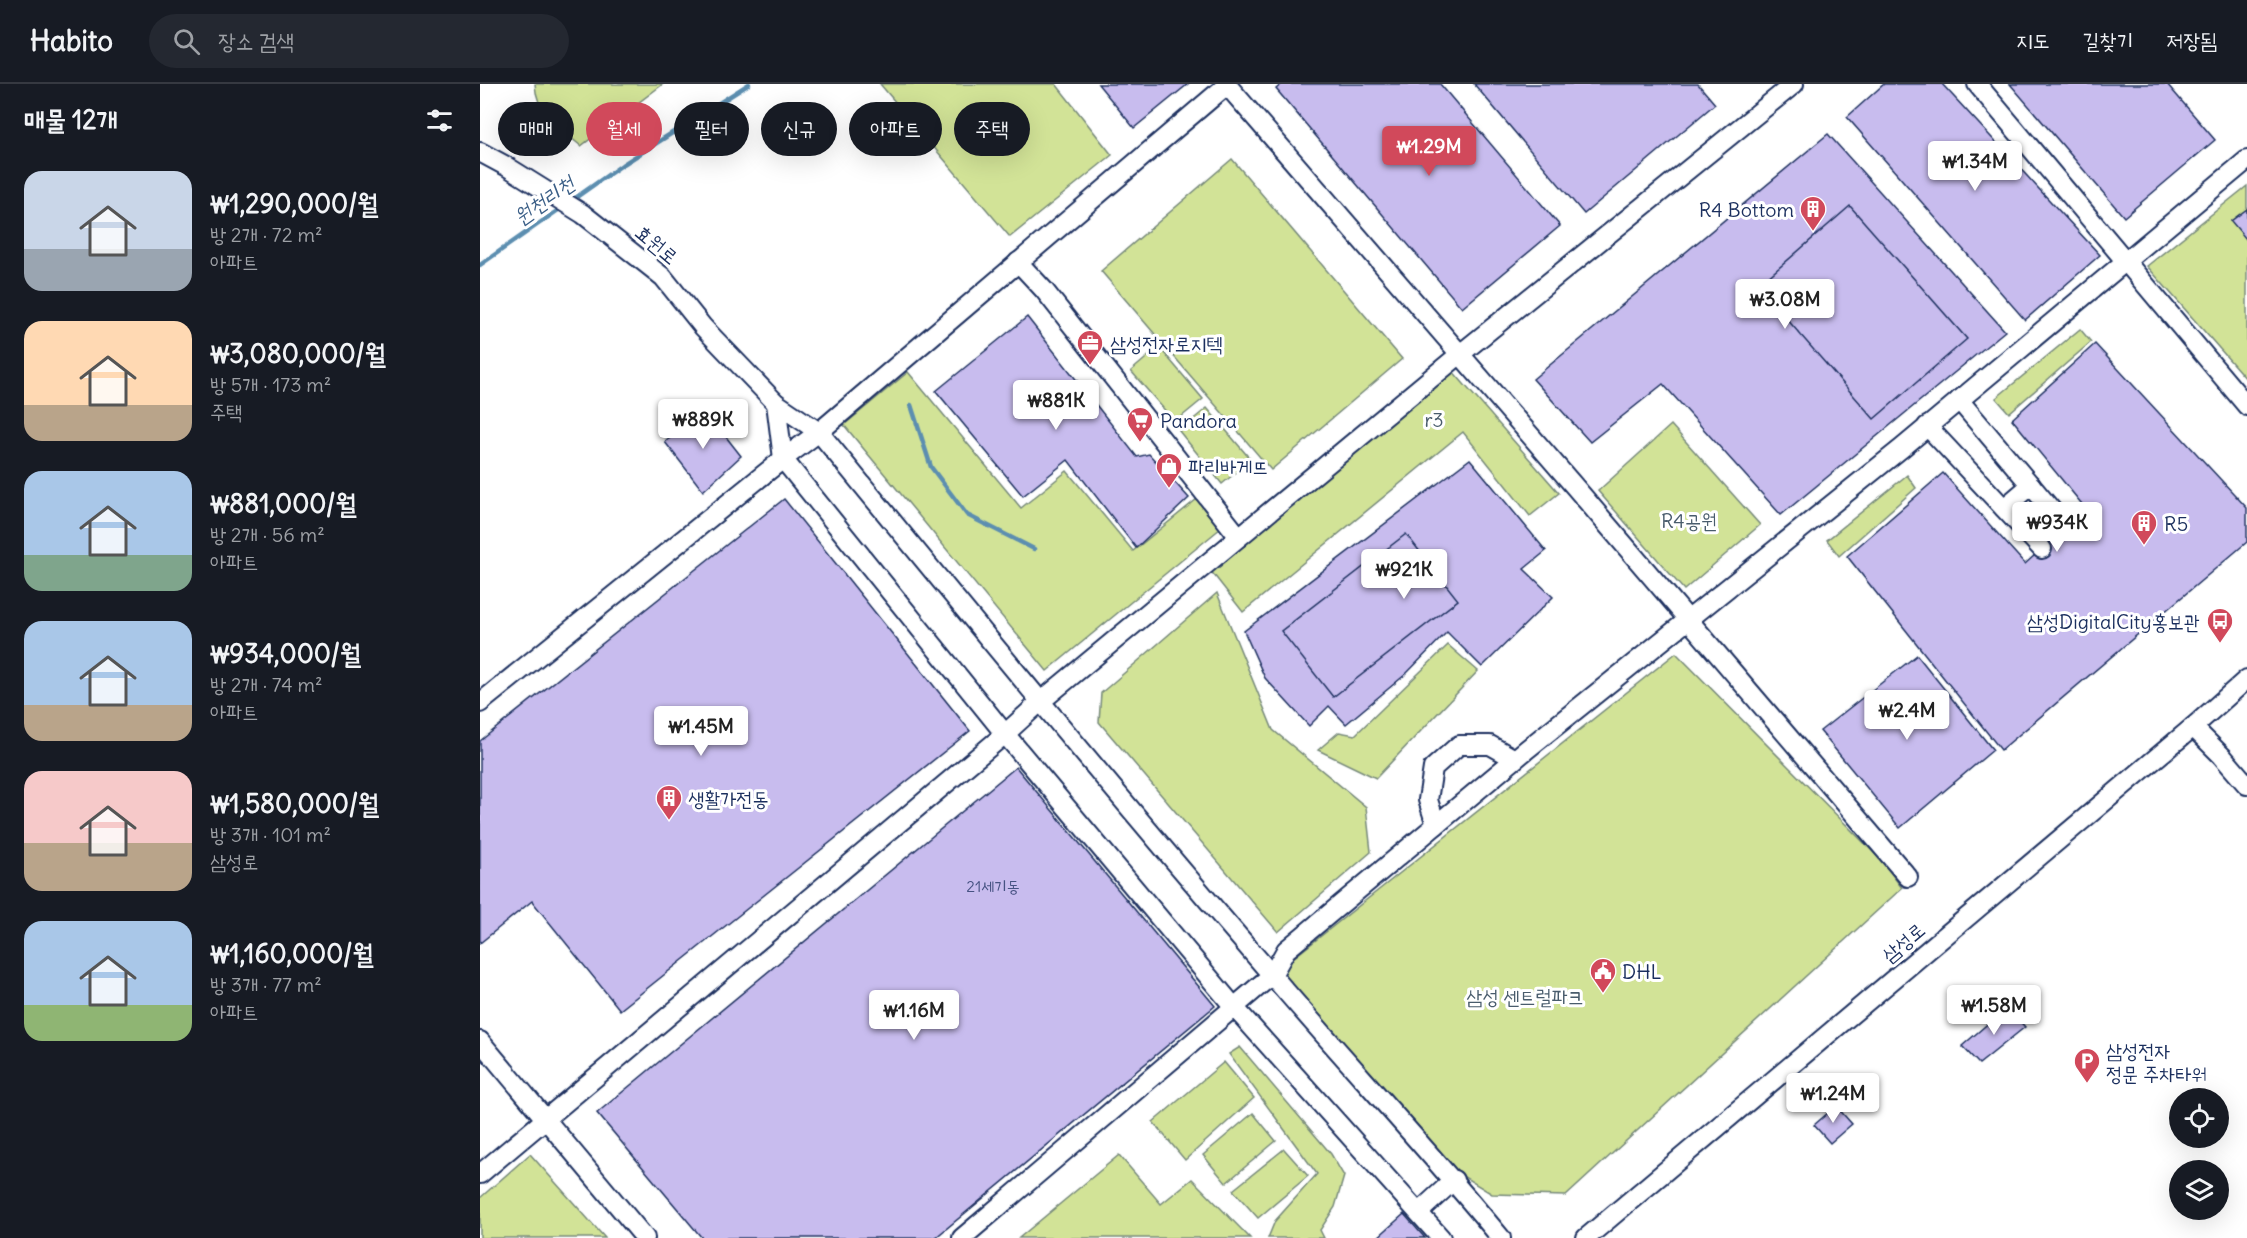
<!DOCTYPE html>
<html lang="ko">
<meta charset="utf-8">
<style>
:root{--surface:#171b24;--page:#242831;--text:#f1f3f6;--muted:#9ea1a6;--line:#363941;--accent:#d1495b}
body{margin:0;font-family:Delius,"Poor Story",sans-serif;background:var(--page);color:var(--text);height:100vh;display:flex;flex-direction:column;font-size:22px;white-space:nowrap}
*{box-sizing:border-box;margin:0}
p{font-size:20px;color:var(--muted)}
.icon{flex:none;width:33px;height:33px;fill:none;stroke:currentColor;stroke-width:2;stroke-linecap:round;stroke-linejoin:round}
.map{position:relative;flex:1;overflow:hidden}
.details{display:flex;flex-direction:column;background:var(--surface);width:480px}
.details>*{flex:none}
.guide{position:absolute;left:18px;top:18px;width:570px;height:54px;display:flex;gap:12px}
.fabs{position:absolute;left:1689px;top:1004px;display:grid;gap:12px}
.fabs a{display:grid;place-items:center;width:60px;height:60px;border-radius:50%;background:var(--surface);box-shadow:0 6px 24px #0002;font-size:30px}
.price{position:absolute;translate:-50% -51px;padding:0 14px;border-radius:6px;background:#fff;color:#222;font-size:20px;line-height:39px;filter:drop-shadow(0 2px 3px #0008)}
.price::after{content:'';position:absolute;left:50%;top:36px;width:18px;height:14px;margin-left:-9px;background:inherit;clip-path:polygon(0 0,100% 0,50% 100%)}
.price.active{background:var(--accent);color:#fff}
ul{padding:0;list-style:none}
li{display:flex;align-items:center;gap:18px;height:150px;padding:0 24px}
li span{display:grid;place-items:center;flex:none;width:168px;height:120px;border-radius:18px;color:#555}
li>.icon{margin-inline-start:auto}
span .icon{width:72px;height:72px;fill:#fffc;stroke-width:1}
li b{font-size:26px}
h2{display:flex;justify-content:space-between;align-items:center;height:72px;padding:0 24px;font-size:26px}
.chip{padding:0 21px;border-radius:27px;background:var(--surface);box-shadow:0 6px 24px #0002;font-size:21px;line-height:54px}
.chip.active{background:var(--accent);color:#fff}
header{display:flex;align-items:center;gap:36px;box-sizing:border-box;height:84px;padding:0 30px;background:var(--surface);border-bottom:2px solid var(--line)}
header strong{font-size:28px}
nav{display:flex;gap:33px;margin-inline-start:auto;font-size:21px}
.search{width:420px;height:54px;background:var(--page);display:flex;align-items:center;gap:15px;box-sizing:border-box;padding:0 21px;border-radius:33px;color:var(--muted);font-size:22px}
main{display:flex;flex:1;min-height:0}
.map>svg:first-child{display:block}
.green{fill:#d2e397;stroke:#76897a;stroke-width:1.5}
.lines{fill:none;stroke-linecap:round;stroke-linejoin:round}
.stream{stroke:#5b8eb0;stroke-width:4.5}
.building{fill:#c8bcee;stroke:#1b2f5e;stroke-width:1.5}
.minor-casing{stroke:#1b2f5e;stroke-width:22}
.minor{stroke:#fff;stroke-width:18}
.labels{text-anchor:middle;dominant-baseline:central;stroke-width:6;stroke-linejoin:round;paint-order:stroke}
.number-label{font-size:16px;fill:#465282}
.poi-label{font-size:20px;fill:#1b2f5e;stroke:#fff;text-anchor:start}
.street-label{font-size:20px;fill:#1b2f5e;stroke:#fff}
.park-label{font-size:20px;fill:#495c6c;stroke:#fff}
.water-label{font-size:21px;font-style:italic;fill:#3b5f87;stroke:#fff}
</style>
<header>
<strong>Habito</strong>
<div class="search"><svg class="icon" aria-label="search" viewBox="0 0 24 24"><circle cx="10" cy="10" r="6"/><path d="M15 15l6 6"/></svg>장소 검색</div>
<nav><a>지도</a><a>길찾기</a><a>저장됨</a></nav>
</header>
<main>
<section class="details">
<h2>매물 12개<svg class="icon" aria-label="filters" viewBox="0 0 24 24"><path d="M4 7h16M4 17h16"/><circle cx="9" cy="7" r="2"/><circle cx="15" cy="17" r="2"/></svg></h2>
<ul>
<li><span style="background:linear-gradient(#c9d6e8 65%,#9aa5b1 0)"><svg class="icon" aria-label="home" viewBox="0 0 24 24"><path d="M3 11l9-7 9 7M6 9v11h12V9"/></svg></span><div><b>₩1,290,000/월</b><p>방 2개 · 72 m²</p><p>아파트</p></div></li>
<li><span style="background:linear-gradient(#ffd9b3 70%,#b9a48a 0)"><svg class="icon" aria-label="home" viewBox="0 0 24 24"><path d="M3 11l9-7 9 7M6 9v11h12V9"/></svg></span><div><b>₩3,080,000/월</b><p>방 5개 · 173 m²</p><p>주택</p></div></li>
<li><span style="background:linear-gradient(#a9c7e8 70%,#7fa58c 0)"><svg class="icon" aria-label="home" viewBox="0 0 24 24"><path d="M3 11l9-7 9 7M6 9v11h12V9"/></svg></span><div><b>₩881,000/월</b><p>방 2개 · 56 m²</p><p>아파트</p></div></li>
<li><span style="background:linear-gradient(#a9c7e8 70%,#b9a48a 0)"><svg class="icon" aria-label="home" viewBox="0 0 24 24"><path d="M3 11l9-7 9 7M6 9v11h12V9"/></svg></span><div><b>₩934,000/월</b><p>방 2개 · 74 m²</p><p>아파트</p></div></li>
<li><span style="background:linear-gradient(#f6c9c9 60%,#b9a48a 0)"><svg class="icon" aria-label="home" viewBox="0 0 24 24"><path d="M3 11l9-7 9 7M6 9v11h12V9"/></svg></span><div><b>₩1,580,000/월</b><p>방 3개 · 101 m²</p><p>삼성로</p></div></li>
<li><span style="background:linear-gradient(#a9c7e8 70%,#8fb573 0)"><svg class="icon" aria-label="home" viewBox="0 0 24 24"><path d="M3 11l9-7 9 7M6 9v11h12V9"/></svg></span><div><b>₩1,160,000/월</b><p>방 3개 · 77 m²</p><p>아파트</p></div></li>
</ul>
</section>
<div class="map">
<svg width="1767" height="1154" viewBox="0 0 1767 1154">
<rect width="100%" height="100%" fill="#fff"/>
<filter id="ink" filterUnits="userSpaceOnUse"><feTurbulence type="fractalNoise" baseFrequency=".0167" numOctaves="2"/><feDisplacementMap in="SourceGraphic" scale="12" xChannelSelector="R" yChannelSelector="G"/><feConvolveMatrix kernelMatrix="1 2 1 2 8 2 1 2 1" color-interpolation-filters="sRGB"/></filter>
<g filter="url(#ink)">
<g class="green">
<path d="M55 0H183L101 62C80 45 56 29 55 0Z"/>
<path d="M400 0H576L632 71 530 153Z"/>
<path d="M752 75 922 275 791 386 621 187Z"/>
<path d="M1767 102V296L1667 182Z"/>
<path d="M1600 245 1611 258 1529 329 1516 314Z"/>
<path d="M679 263 723 315 695 338 651 287Z"/>
<path d="M970 284 1079 409 1050 432 983 348 763 528 730 486Z"/>
<path d="M428 288 541 424 587 387 653 467 717 415 741 444 567 587 364 341Z"/>
<path d="M727 324 771 376 742 400 699 347Z"/>
<path d="M1191 341 1280 441 1204 506 1118 407Z"/>
<path d="M1427 391 1436 404 1359 472 1347 456Z"/>
<path d="M737 509 793 646 886 723 891 768 798 848 619 638 621 609Z"/>
<path d="M968 561 998 587 896 694 838 666 859 648 875 651Z"/>
<path d="M1196 569 1402 777 1422 804 1086 1112 1012 1110 956 1076 792 891Z"/>
<path d="M760 963 851 1070 864 1092 855 1123 840 1146 844 1154H788L795 1137 837 1090 749 970Z"/>
<path d="M744 978 774 1014 705 1076 673 1038Z"/>
<path d="M773 1029 796 1057 746 1099 723 1071Z"/>
<path d="M804 1065 828 1092 778 1134 753 1106Z"/>
<path d="M50 1070 125 1154H0V1114Z"/>
<path d="M639 1071 681 1120 712 1095 770 1154H539Z"/>
</g>
<g class="lines">
<g class="stream">
<path d="M91 117 142 81 269 0"/>
<path d="M0 181 84 122"/>
<path d="M431 321 451 383 487 431 554 465"/>
</g>
</g>
<g class="building">
<path d="M618 0H708L654 44Z"/>
<path d="M802 0H960L1080 142 982 224 796 5Z"/>
<path d="M994 0H1218L1235 20 1104 130Z"/>
<path d="M1404 0H1462L1620 171 1545 236 1367 33Z"/>
<path d="M1530 0H1687L1735 56 1644 133Z"/>
<path d="M1348 50 1525 247 1301 431 1183 300 1110 358 1053 295Z"/>
<path d="M1370 122 1487 255 1394 335 1278 202Z"/>
<path d="M1767 125V154L1766 155 1751 137Z"/>
<path d="M547 233 657 373 669 370 709 414 656 464 588 376 543 412 456 307Z"/>
<path d="M1615 260 1767 424V458L1521 666 1367 472 1463 389 1545 480 1606 425 1532 335Z"/>
<path d="M225 326 261 372 223 407 185 358Z"/>
<path d="M990 375 1066 467 1044 485 1073 513 1002 583 967 548 926 590 866 640 849 622 829 642 785 594 764 547Z"/>
<path d="M304 415 490 647 140 926 52 817 0 859V657Z"/>
<path d="M926 450 978 516 853 613 801 547Z"/>
<path d="M1437 571 1513 666 1420 744 1340 647Z"/>
<path d="M536 683 735 922 455 1154H222L117 1029Z"/>
<path d="M1527 923 1545 943 1499 980 1482 962Z"/>
<path d="M1356 1022 1372 1040 1350 1059 1334 1041Z"/>
<path d="M924 1130 945 1154H897Z"/>
</g>
<g class="lines">
<g class="minor-casing">
<g id="minor">
<path d="M1497 0 1767 322"/>
<path d="M747 1 1095 403 1428 793"/>
<path d="M0 68 26 82 103 130 183 193 223 243 296 319 339 348C488 530 637 712 791 890 867 979 947 1064 1021 1154"/>
<path d="M538 178 564 206 759 453"/>
<path d="M1479 316 1586 443"/>
<path d="M296 319 303 375 525 650 754 923 961 1154"/>
<path d="M1447 342 1562 465"/>
<path d="M1524 424 1551 401"/>
<path d="M0 619 303 375 339 348 748 0"/>
<path d="M1713 643 1742 672 1767 701"/>
<path d="M956 741 948 716 953 684 979 661H1010L1035 675"/>
<path d="M0 957 165 1154"/>
<path d="M0 1090 525 650 560 618 979 271 1314 0"/>
<path d="M939 1128 974 1096"/>
<path d="M482 1154 792 891 806 866 1046 666 1422 364 1767 76"/>
<path d="M1106 1154 1713 643 1767 595"/>
</g>
</g>
<use href="#minor" class="minor"/>
</g>
</g>
<defs>
<g id="building-pin" transform="scale(1.35)"><path d="M0 17L-7.5 6A9.5 9.5 0 1 1 7.5 6Z" fill="#d1495b" stroke="#fff"/><path d="M-4-6H4V6H1V3H-1V6H-4ZM-2.5-4.3h1.7v1.8h-1.7ZM.8-4.3h1.7v1.8H.8ZM-2.5-1h1.7V.8h-1.7ZM.8-1h1.7V.8H.8Z" fill="#fff"/></g>
<g id="office-pin" transform="scale(1.35)"><path d="M0 17L-7.5 6A9.5 9.5 0 1 1 7.5 6Z" fill="#d1495b" stroke="#fff"/><path d="M-6-3h4V-5.5h4V-3h4V5H-6ZM-1-4.5V-3h2v-1.5ZM-6 0V1H6V0Z" fill="#fff"/></g>
<g id="supermarket-pin" transform="scale(1.35)"><path d="M0 17L-7.5 6A9.5 9.5 0 1 1 7.5 6Z" fill="#d1495b" stroke="#fff"/><path d="M-6-5.5h2.5l.6 2H6L4.5 2H-2.5L-4.4-4H-6ZM-1.5 3.2a1.3 1.3 0 1 0 .1 0ZM3 3.2a1.3 1.3 0 1 0 .1 0Z" fill="#fff"/></g>
<g id="shop-pin" transform="scale(1.35)"><path d="M0 17L-7.5 6A9.5 9.5 0 1 1 7.5 6Z" fill="#d1495b" stroke="#fff"/><path d="M-5-2.5h2.3a2.7 3.5 0 0 1 5.4 0H5L5.5 6h-11ZM-1.5-2.5h3a1.5 2.3 0 0 0-3 0Z" fill="#fff"/></g>
<g id="bus-pin" transform="scale(1.35)"><path d="M0 17L-7.5 6A9.5 9.5 0 1 1 7.5 6Z" fill="#d1495b" stroke="#fff"/><path d="M-5-6H5V4H4V6H2V4H-2V6H-4V4H-5ZM-3.5-4V0h7V-4ZM-3.5 1.2v1.5H-2V1.2ZM2 1.2v1.5H3.5V1.2Z" fill="#fff"/></g>
<g id="civic-pin" transform="scale(1.35)"><path d="M0 17L-7.5 6A9.5 9.5 0 1 1 7.5 6Z" fill="#d1495b" stroke="#fff"/><path d="M-.6-6.5H3V-4.5H.6V-3L4-1V1h2V6H-6V1h2V-1L-.6-3ZM-1.2 2.5V6h2.4V2.5Z" fill="#fff"/></g>
<g id="parking-pin" transform="scale(1.35)"><path d="M0 17L-7.5 6A9.5 9.5 0 1 1 7.5 6Z" fill="#d1495b" stroke="#fff"/><path d="M-3.5-5.5H1a3.5 3.5 0 0 1 0 7H-1V5.5H-3.5ZM-1-3.4V-.6H.8a1.4 1.4 0 0 0 0-2.8Z" fill="#fff"/></g>
</defs>
<g fill-rule="evenodd">
<use href="#building-pin" x="1333" y="125"/>
<use href="#office-pin" x="610" y="259"/>
<use href="#supermarket-pin" x="660" y="336"/>
<use href="#shop-pin" x="689" y="382"/>
<use href="#building-pin" x="1664" y="439"/>
<use href="#bus-pin" x="1740" y="537"/>
<use href="#building-pin" x="189" y="714"/>
<use href="#civic-pin" x="1123" y="887"/>
<use href="#parking-pin" x="1607" y="977"/>
</g>
<g class="labels">
<g class="number-label">
<text x="513" y="802">21세기동</text>
</g>
<g class="poi-label">
<text x="1314" y="125" text-anchor="end">R4 Bottom</text>
<text x="630" y="259">삼성전자로지텍</text>
<text x="680" y="336">Pandora</text>
<text x="708" y="382">파리바게뜨</text>
<text x="1684" y="439">R5</text>
<text x="1720" y="537" text-anchor="end">삼성DigitalCity홍보관</text>
<text x="208" y="714">생활가전동</text>
<text x="1142" y="887">DHL</text>
<text x="1626" y="966">삼성전자<tspan x="1626" dy="23">정문 주차타워</tspan></text>
</g>
<g class="street-label">
<text transform="translate(177 160) rotate(40)">효원로</text>
<text transform="translate(1423 858) rotate(-40)">삼성로</text>
</g>
<g class="park-label">
<text x="954" y="335">r3</text>
<text x="1209" y="436">R4공원</text>
<text x="1045" y="912">삼성 센트럴파크</text>
</g>
<g class="water-label">
<text transform="translate(64 116) rotate(-35)">원천리천</text>
</g>
</g>
</svg>
<div class="fabs">
<a><svg class="icon" aria-label="locate" viewBox="0 0 24 24"><circle cx="12" cy="12" r="6"/><path d="M12 2v4M12 18v4M2 12h4M18 12h4"/></svg></a>
<a><svg class="icon" aria-label="layers" viewBox="0 0 24 24"><path d="M12 4l9 5-9 5-9-5zM3 14l9 5 9-5"/></svg></a>
</div>
<b class="price active" style="left:949px;top:93px">₩1.29M</b>
<b class="price" style="left:1495px;top:108px">₩1.34M</b>
<b class="price" style="left:1305px;top:246px">₩3.08M</b>
<b class="price" style="left:576px;top:347px">₩881K</b>
<b class="price" style="left:223px;top:366px">₩889K</b>
<b class="price" style="left:1577px;top:469px">₩934K</b>
<b class="price" style="left:924px;top:516px">₩921K</b>
<b class="price" style="left:1427px;top:657px">₩2.4M</b>
<b class="price" style="left:221px;top:673px">₩1.45M</b>
<b class="price" style="left:1514px;top:952px">₩1.58M</b>
<b class="price" style="left:434px;top:957px">₩1.16M</b>
<b class="price" style="left:1353px;top:1040px">₩1.24M</b>
<div class="guide">
<a class="chip">매매</a>
<a class="chip active">월세</a>
<a class="chip">필터</a>
<a class="chip">신규</a>
<a class="chip">아파트</a>
<a class="chip">주택</a>
</div>
</div>
</main>
